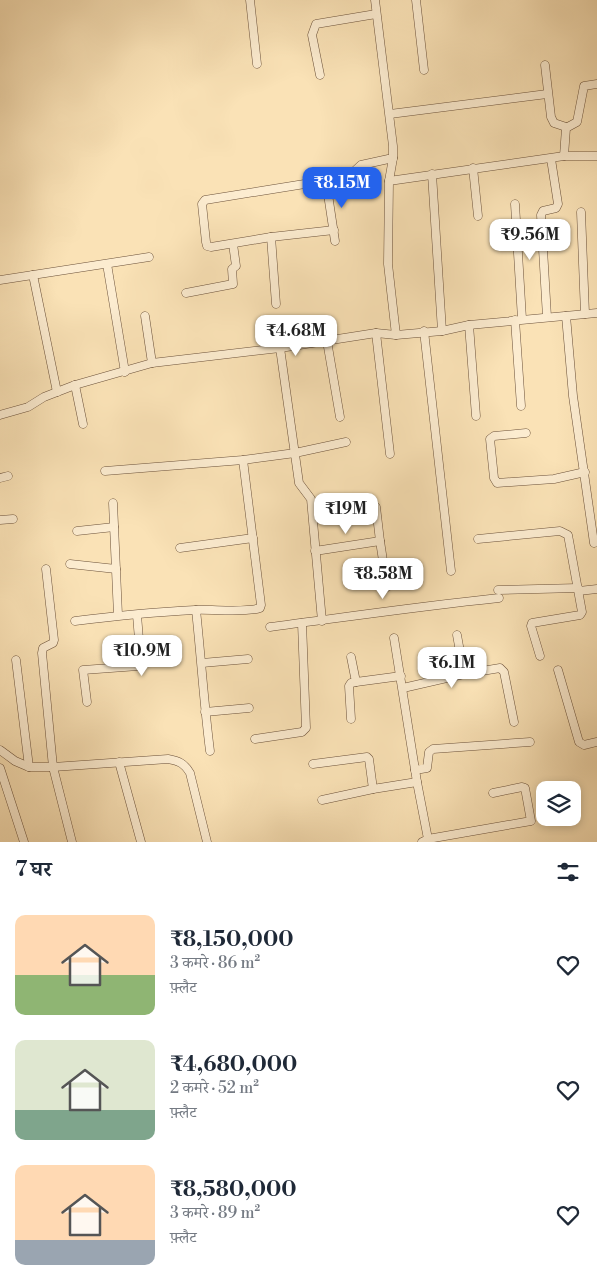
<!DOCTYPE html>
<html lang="hi">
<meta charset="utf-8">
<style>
:root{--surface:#fff;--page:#f2f2f3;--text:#1f2937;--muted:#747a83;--accent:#2563eb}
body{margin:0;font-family:"Libre Bodoni","Noto Serif Devanagari",serif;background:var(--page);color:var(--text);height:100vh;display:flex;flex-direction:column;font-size:19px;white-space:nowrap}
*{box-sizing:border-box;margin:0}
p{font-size:16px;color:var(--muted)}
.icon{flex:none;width:28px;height:28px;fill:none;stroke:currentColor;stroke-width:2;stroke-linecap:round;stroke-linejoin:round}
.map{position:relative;height:842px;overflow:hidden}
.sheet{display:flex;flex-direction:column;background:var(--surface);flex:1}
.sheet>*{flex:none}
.tools{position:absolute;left:536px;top:781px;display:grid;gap:10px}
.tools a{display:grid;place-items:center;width:45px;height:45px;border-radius:10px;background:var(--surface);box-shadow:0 2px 8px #0003;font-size:25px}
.price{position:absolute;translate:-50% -42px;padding:0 11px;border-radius:10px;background:#fff;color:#222;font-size:16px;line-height:32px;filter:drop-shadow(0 1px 2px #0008)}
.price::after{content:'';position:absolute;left:50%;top:30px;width:15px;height:11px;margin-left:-8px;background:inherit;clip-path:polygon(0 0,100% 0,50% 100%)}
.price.selected{background:var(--accent);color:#fff}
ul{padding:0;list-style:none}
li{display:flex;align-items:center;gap:15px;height:125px;padding:0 15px}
li span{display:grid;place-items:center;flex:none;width:140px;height:100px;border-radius:10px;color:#555}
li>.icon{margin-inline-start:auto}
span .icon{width:60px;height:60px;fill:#fffc;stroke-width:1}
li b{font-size:21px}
h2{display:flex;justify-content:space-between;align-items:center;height:60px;padding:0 15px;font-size:21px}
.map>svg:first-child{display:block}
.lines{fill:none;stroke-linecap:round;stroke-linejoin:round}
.minor-casing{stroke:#6b513a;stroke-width:9}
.minor{stroke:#fcecd0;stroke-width:8}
</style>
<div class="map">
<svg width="597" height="842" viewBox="0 0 597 842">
<rect width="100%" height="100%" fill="#fae2b6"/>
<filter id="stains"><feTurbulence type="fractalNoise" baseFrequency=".004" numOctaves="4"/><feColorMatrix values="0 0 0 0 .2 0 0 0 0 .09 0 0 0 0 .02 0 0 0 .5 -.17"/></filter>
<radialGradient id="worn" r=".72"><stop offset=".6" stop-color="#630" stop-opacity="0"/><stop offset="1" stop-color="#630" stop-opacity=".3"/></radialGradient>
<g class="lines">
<g class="minor-casing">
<g id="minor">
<path d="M250 0 257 64"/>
<path d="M375 0 393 146V158L389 181 388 264 396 335"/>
<path d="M416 0 424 70"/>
<path d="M545 65 551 117 554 123 566 127"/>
<path d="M320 75 312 35 316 24 376 14"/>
<path d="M390 114 547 94"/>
<path d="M564 156 566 128 577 122 584 86 597 84"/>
<path d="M473 168 478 216"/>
<path d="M432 174 442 331"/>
<path d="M326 181 335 241"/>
<path d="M389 181 564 156H597"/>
<path d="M515 204 522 319"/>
<path d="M581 212 585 314"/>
<path d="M334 230 271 237 211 247 207 246 206 242 202 204 205 200 348 177 361 165 393 158"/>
<path d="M271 237 276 304"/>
<path d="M107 264 125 372"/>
<path d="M33 275 57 392"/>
<path d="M0 280 149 257"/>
<path d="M186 293 233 284 232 269 236 266 233 244"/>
<path d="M145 316 152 363"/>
<path d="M566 316 573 396 594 543"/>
<path d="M547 317 541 215 543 211 556 208 558 204 551 159"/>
<path d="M515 320 521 406"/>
<path d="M469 325 476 416"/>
<path d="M424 331 451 571"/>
<path d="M376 333 390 454"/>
<path d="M327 341 340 417"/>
<path d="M280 348 299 483 311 499 322 621"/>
<path d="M75 385 83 424"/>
<path d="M0 415 28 407 44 397 75 385 152 363 280 348 376 333 396 335 442 331 469 325 597 313"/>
<path d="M526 433 494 436 490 439 494 478 497 483 554 479 585 472"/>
<path d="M105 471 243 460 295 453 346 442"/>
<path d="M0 478 8 476"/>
<path d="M113 503 118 615"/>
<path d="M376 507 380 541 387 587"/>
<path d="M0 520 13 519"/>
<path d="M77 531 114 527"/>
<path d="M478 539 560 531 568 535 582 612 580 615 532 623 531 626 540 656"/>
<path d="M180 548 253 538"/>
<path d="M315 551 380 541"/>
<path d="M70 564 116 569"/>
<path d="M46 569 54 640 53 643 43 648 42 653 53 767 72 842"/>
<path d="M498 590 578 588"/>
<path d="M579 591 597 589"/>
<path d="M196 610C201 657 204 704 210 751"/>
<path d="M75 621C115 616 155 612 195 610 211 609 247 613 260 608L261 605 243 460"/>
<path d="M270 627C346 617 422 606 499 598"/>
<path d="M457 635 464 674"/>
<path d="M394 638 417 782 428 839 422 842"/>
<path d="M351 657 356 682 401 676"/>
<path d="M16 660 29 767"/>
<path d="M202 663 248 659"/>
<path d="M558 670 579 742 584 745 597 742"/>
<path d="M403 688 464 674 500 668 504 672 514 722"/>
<path d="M87 702 83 670 138 666 141 664 137 615"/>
<path d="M205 712 249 708"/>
<path d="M351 719 349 686 351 683 356 682"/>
<path d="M255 739 302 732 306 728 302 623"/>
<path d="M0 750 15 761 29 767H53L168 759C179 761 184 763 190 773L207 842"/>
<path d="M119 762 141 842"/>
<path d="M313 764 367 757 369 759 373 789"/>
<path d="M0 768 24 842"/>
<path d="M415 770 427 768 429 752 433 749 530 742"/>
<path d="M322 800 373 789 417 782"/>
<path d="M428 839 531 821 525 788 522 787 493 793"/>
</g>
</g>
<use href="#minor" class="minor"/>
</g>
<rect width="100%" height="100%" filter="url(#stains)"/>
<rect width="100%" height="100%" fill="url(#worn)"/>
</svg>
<div class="tools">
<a><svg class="icon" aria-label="layers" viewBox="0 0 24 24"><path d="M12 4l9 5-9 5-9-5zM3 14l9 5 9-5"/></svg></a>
</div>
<b class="price selected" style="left:342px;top:209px">₹8.15M</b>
<b class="price" style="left:530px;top:261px">₹9.56M</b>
<b class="price" style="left:296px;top:357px">₹4.68M</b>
<b class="price" style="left:346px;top:535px">₹19M</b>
<b class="price" style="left:383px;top:600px">₹8.58M</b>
<b class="price" style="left:142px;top:677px">₹10.9M</b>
<b class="price" style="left:452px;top:689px">₹6.1M</b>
</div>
<section class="sheet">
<h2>7 घर<svg class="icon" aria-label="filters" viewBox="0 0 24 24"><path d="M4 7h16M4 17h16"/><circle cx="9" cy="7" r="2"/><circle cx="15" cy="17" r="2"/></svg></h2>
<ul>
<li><span style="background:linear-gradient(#ffd9b3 60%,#8fb573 0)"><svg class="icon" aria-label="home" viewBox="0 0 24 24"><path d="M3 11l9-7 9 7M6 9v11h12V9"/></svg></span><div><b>₹8,150,000</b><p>3 कमरे · 86 m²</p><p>फ़्लैट</p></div><svg class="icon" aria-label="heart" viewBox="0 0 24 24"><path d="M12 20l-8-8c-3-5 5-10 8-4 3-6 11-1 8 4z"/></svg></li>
<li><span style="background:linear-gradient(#dfe7d0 70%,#7fa58c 0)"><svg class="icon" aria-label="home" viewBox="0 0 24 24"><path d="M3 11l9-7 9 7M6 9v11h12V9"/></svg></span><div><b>₹4,680,000</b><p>2 कमरे · 52 m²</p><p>फ़्लैट</p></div><svg class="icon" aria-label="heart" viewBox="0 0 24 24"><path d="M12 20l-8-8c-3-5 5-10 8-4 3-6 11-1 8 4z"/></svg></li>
<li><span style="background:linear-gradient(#ffd9b3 75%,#9aa5b1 0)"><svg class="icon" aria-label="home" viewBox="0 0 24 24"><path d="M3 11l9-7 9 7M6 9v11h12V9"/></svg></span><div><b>₹8,580,000</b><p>3 कमरे · 89 m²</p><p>फ़्लैट</p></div><svg class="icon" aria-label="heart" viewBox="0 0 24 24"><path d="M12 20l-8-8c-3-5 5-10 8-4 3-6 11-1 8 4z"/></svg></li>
</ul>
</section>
